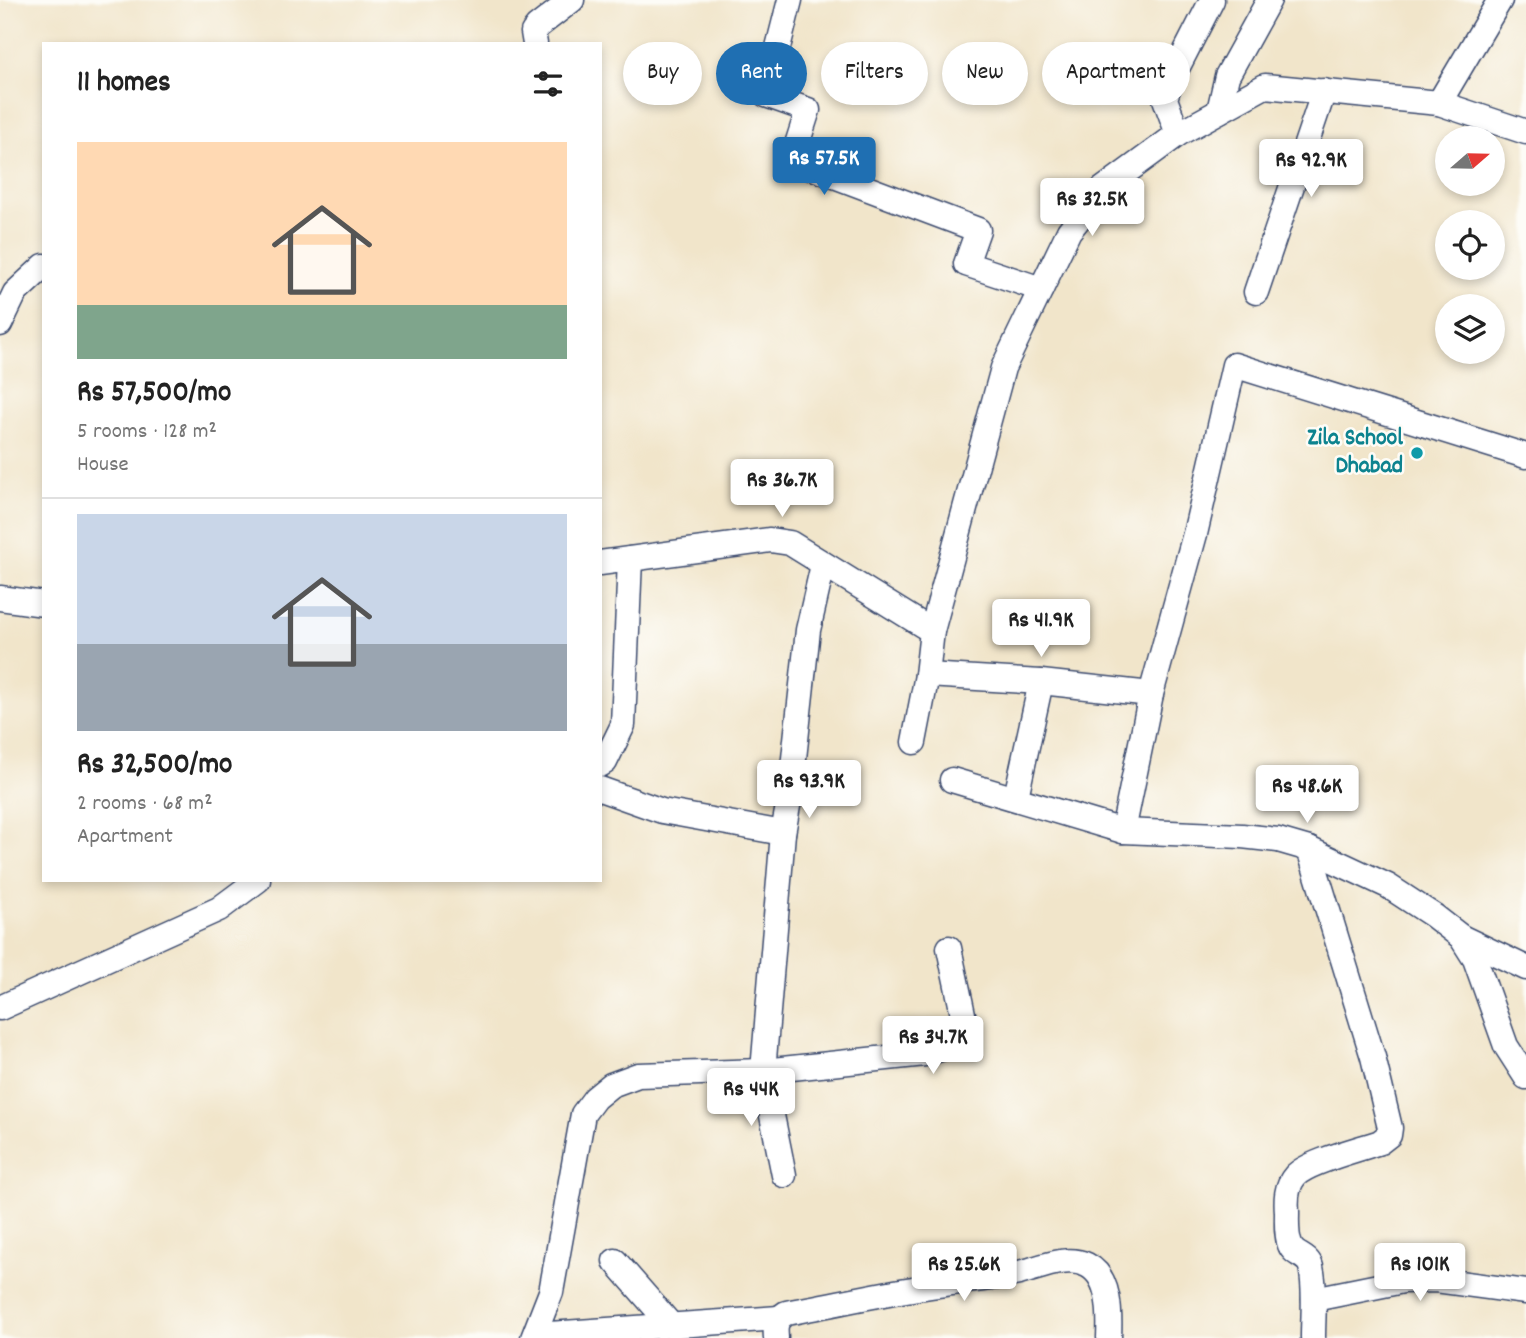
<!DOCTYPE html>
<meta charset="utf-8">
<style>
:root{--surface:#fff;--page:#f2f2f2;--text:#222;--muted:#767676;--line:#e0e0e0;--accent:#1f6fb2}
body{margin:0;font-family:Dekko,sans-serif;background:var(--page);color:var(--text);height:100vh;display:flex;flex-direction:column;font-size:26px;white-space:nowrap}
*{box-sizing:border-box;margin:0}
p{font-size:23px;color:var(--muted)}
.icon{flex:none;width:38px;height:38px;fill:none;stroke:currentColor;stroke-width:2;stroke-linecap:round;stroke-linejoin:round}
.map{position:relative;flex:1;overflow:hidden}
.details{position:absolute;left:42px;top:42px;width:560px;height:840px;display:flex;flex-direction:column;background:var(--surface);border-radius:0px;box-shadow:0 4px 10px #0003}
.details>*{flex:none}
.banner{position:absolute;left:623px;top:42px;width:665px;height:63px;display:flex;gap:14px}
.needle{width:46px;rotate:70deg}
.buttons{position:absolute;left:1435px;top:126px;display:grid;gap:14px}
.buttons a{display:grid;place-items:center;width:70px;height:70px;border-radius:50%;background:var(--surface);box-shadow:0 4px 10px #0003;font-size:35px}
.price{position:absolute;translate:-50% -60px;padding:0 16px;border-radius:7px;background:#fff;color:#222;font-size:23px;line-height:46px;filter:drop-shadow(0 2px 4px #0008)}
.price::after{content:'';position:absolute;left:50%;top:42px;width:21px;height:16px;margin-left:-10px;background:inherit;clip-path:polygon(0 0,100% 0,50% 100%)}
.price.active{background:var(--accent);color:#fff}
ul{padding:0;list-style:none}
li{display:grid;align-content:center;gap:14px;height:371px;padding:0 35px}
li+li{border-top:2px solid var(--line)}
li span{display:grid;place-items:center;height:217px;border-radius:0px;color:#555}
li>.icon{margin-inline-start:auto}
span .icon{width:126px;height:126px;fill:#fffc;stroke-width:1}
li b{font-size:30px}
h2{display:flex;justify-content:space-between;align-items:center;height:84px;padding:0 35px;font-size:30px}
.tag{padding:0 24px;border-radius:32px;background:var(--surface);box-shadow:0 4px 10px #0003;font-size:24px;line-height:63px}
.tag.active{background:var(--accent);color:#fff}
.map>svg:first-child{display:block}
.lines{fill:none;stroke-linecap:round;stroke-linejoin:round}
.minor-casing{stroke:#3b4a6e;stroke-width:27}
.minor{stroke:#fff;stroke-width:24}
.culture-dot{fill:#0f9aa8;stroke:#fdfcf7;stroke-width:2.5}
.labels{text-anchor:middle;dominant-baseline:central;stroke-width:5;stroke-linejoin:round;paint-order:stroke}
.culture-label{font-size:24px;font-weight:bold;fill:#0d838f;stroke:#fdfcf7;text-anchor:end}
</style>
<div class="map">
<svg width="1526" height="1338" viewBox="0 0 1526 1338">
<rect width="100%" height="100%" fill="#fdfcf7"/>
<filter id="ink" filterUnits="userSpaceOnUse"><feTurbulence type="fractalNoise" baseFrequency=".0143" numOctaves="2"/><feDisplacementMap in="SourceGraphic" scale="14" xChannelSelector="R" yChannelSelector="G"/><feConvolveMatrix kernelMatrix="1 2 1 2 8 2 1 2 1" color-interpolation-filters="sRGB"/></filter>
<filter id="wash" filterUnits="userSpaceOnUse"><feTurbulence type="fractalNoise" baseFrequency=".00686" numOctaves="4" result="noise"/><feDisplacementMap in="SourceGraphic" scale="28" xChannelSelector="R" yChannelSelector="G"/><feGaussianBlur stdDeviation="1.57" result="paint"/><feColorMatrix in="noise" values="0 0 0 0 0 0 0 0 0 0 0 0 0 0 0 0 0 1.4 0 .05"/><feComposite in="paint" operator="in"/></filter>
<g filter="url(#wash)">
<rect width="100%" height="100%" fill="#f1e5ca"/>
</g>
<g filter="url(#ink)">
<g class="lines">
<g class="minor-casing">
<g id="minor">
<path d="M790 0 766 95 808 110 792 160 978 230 966 264 1041 289"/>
<path d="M535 44 533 32 537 27 572 0"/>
<path d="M1439 103 1526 132"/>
<path d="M1219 111 1227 76 1269 0"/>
<path d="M1178 134 1165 99 1171 80 1212 0"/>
<path d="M1256 292 1324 91"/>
<path d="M0 324 15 293 44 266"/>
<path d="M600 563 770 540 790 543 932 631"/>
<path d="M0 598 44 604"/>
<path d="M927 675 1041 682 1151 694"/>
<path d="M914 742 927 675 932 631 1003 368 1069 231 1103 189 1178 134 1265 86 1439 103 1500 0"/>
<path d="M600 765 605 762 623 725 630 559"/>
<path d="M952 780 1123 831 1242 836 1278 840 1309 849 1388 886 1434 916 1461 937 1475 959 1506 1046 1526 1077"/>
<path d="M600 789 662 811 783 833"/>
<path d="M1016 797 1041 682"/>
<path d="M1123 831 1151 694 1195 534 1234 365 1526 456"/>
<path d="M1309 849 1373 1057 1390 1128 1389 1135 1380 1142C1360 1149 1307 1162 1295 1176 1286 1186 1286 1200 1287 1212 1287 1223 1286 1235 1290 1245 1294 1256 1308 1255 1311 1267 1316 1290 1313 1315 1313 1338"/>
<path d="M1461 937 1526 968"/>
<path d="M0 1008 219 909 258 880"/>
<path d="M784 1175 763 1071 783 833 790 795 808 630 823 565"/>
<path d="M615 1261 670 1324"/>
<path d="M1314 1299 1403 1281 1436 1280 1526 1292"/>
<path d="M535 1335 779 1318"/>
<path d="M533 1338 551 1292 583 1114 595 1098 611 1085 638 1075 763 1071 925 1054 962 1042 967 1033 949 948"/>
<path d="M776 1338C775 1326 775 1320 786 1313 830 1305 874 1295 918 1288 951 1282 986 1280 1019 1273 1040 1268 1066 1255 1087 1265 1111 1277 1110 1316 1109 1338"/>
</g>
</g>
<use href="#minor" class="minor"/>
</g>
</g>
<circle class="culture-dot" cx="1417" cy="453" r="7"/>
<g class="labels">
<g class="culture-label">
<text x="1403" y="439">Zila School<tspan x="1403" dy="28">Dhabad</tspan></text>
</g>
</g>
</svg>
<div class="buttons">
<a><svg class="needle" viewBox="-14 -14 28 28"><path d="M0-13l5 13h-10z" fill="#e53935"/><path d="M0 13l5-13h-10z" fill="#767676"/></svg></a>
<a><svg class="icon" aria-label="locate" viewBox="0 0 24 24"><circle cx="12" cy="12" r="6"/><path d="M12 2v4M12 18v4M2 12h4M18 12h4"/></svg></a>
<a><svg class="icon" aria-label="layers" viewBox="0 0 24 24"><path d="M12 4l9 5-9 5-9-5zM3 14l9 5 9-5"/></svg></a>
</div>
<b class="price active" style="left:824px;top:197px">Rs 57.5K</b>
<b class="price" style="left:1311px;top:199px">Rs 92.9K</b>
<b class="price" style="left:1092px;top:238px">Rs 32.5K</b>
<b class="price" style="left:782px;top:519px">Rs 36.7K</b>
<b class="price" style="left:1041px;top:659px">Rs 41.9K</b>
<b class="price" style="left:809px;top:820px">Rs 93.9K</b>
<b class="price" style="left:1307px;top:825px">Rs 48.6K</b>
<b class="price" style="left:933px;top:1076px">Rs 34.7K</b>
<b class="price" style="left:751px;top:1128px">Rs 44K</b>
<b class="price" style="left:964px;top:1303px">Rs 25.6K</b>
<b class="price" style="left:1420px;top:1303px">Rs 101K</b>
<div class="banner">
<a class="tag">Buy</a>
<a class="tag active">Rent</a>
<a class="tag">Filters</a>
<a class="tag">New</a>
<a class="tag">Apartment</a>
</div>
<section class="details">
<h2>11 homes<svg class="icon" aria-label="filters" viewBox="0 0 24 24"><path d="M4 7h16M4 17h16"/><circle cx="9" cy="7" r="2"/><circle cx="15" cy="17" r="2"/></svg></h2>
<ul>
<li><span style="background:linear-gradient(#ffd9b3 75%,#7fa58c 0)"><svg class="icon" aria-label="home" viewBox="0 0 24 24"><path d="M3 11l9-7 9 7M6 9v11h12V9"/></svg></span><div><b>Rs 57,500/mo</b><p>5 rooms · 128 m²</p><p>House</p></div></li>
<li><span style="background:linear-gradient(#c9d6e8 60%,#9aa5b1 0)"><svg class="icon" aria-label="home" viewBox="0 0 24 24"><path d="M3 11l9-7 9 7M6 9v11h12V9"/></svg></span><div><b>Rs 32,500/mo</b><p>2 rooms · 68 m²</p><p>Apartment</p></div></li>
</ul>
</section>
</div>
